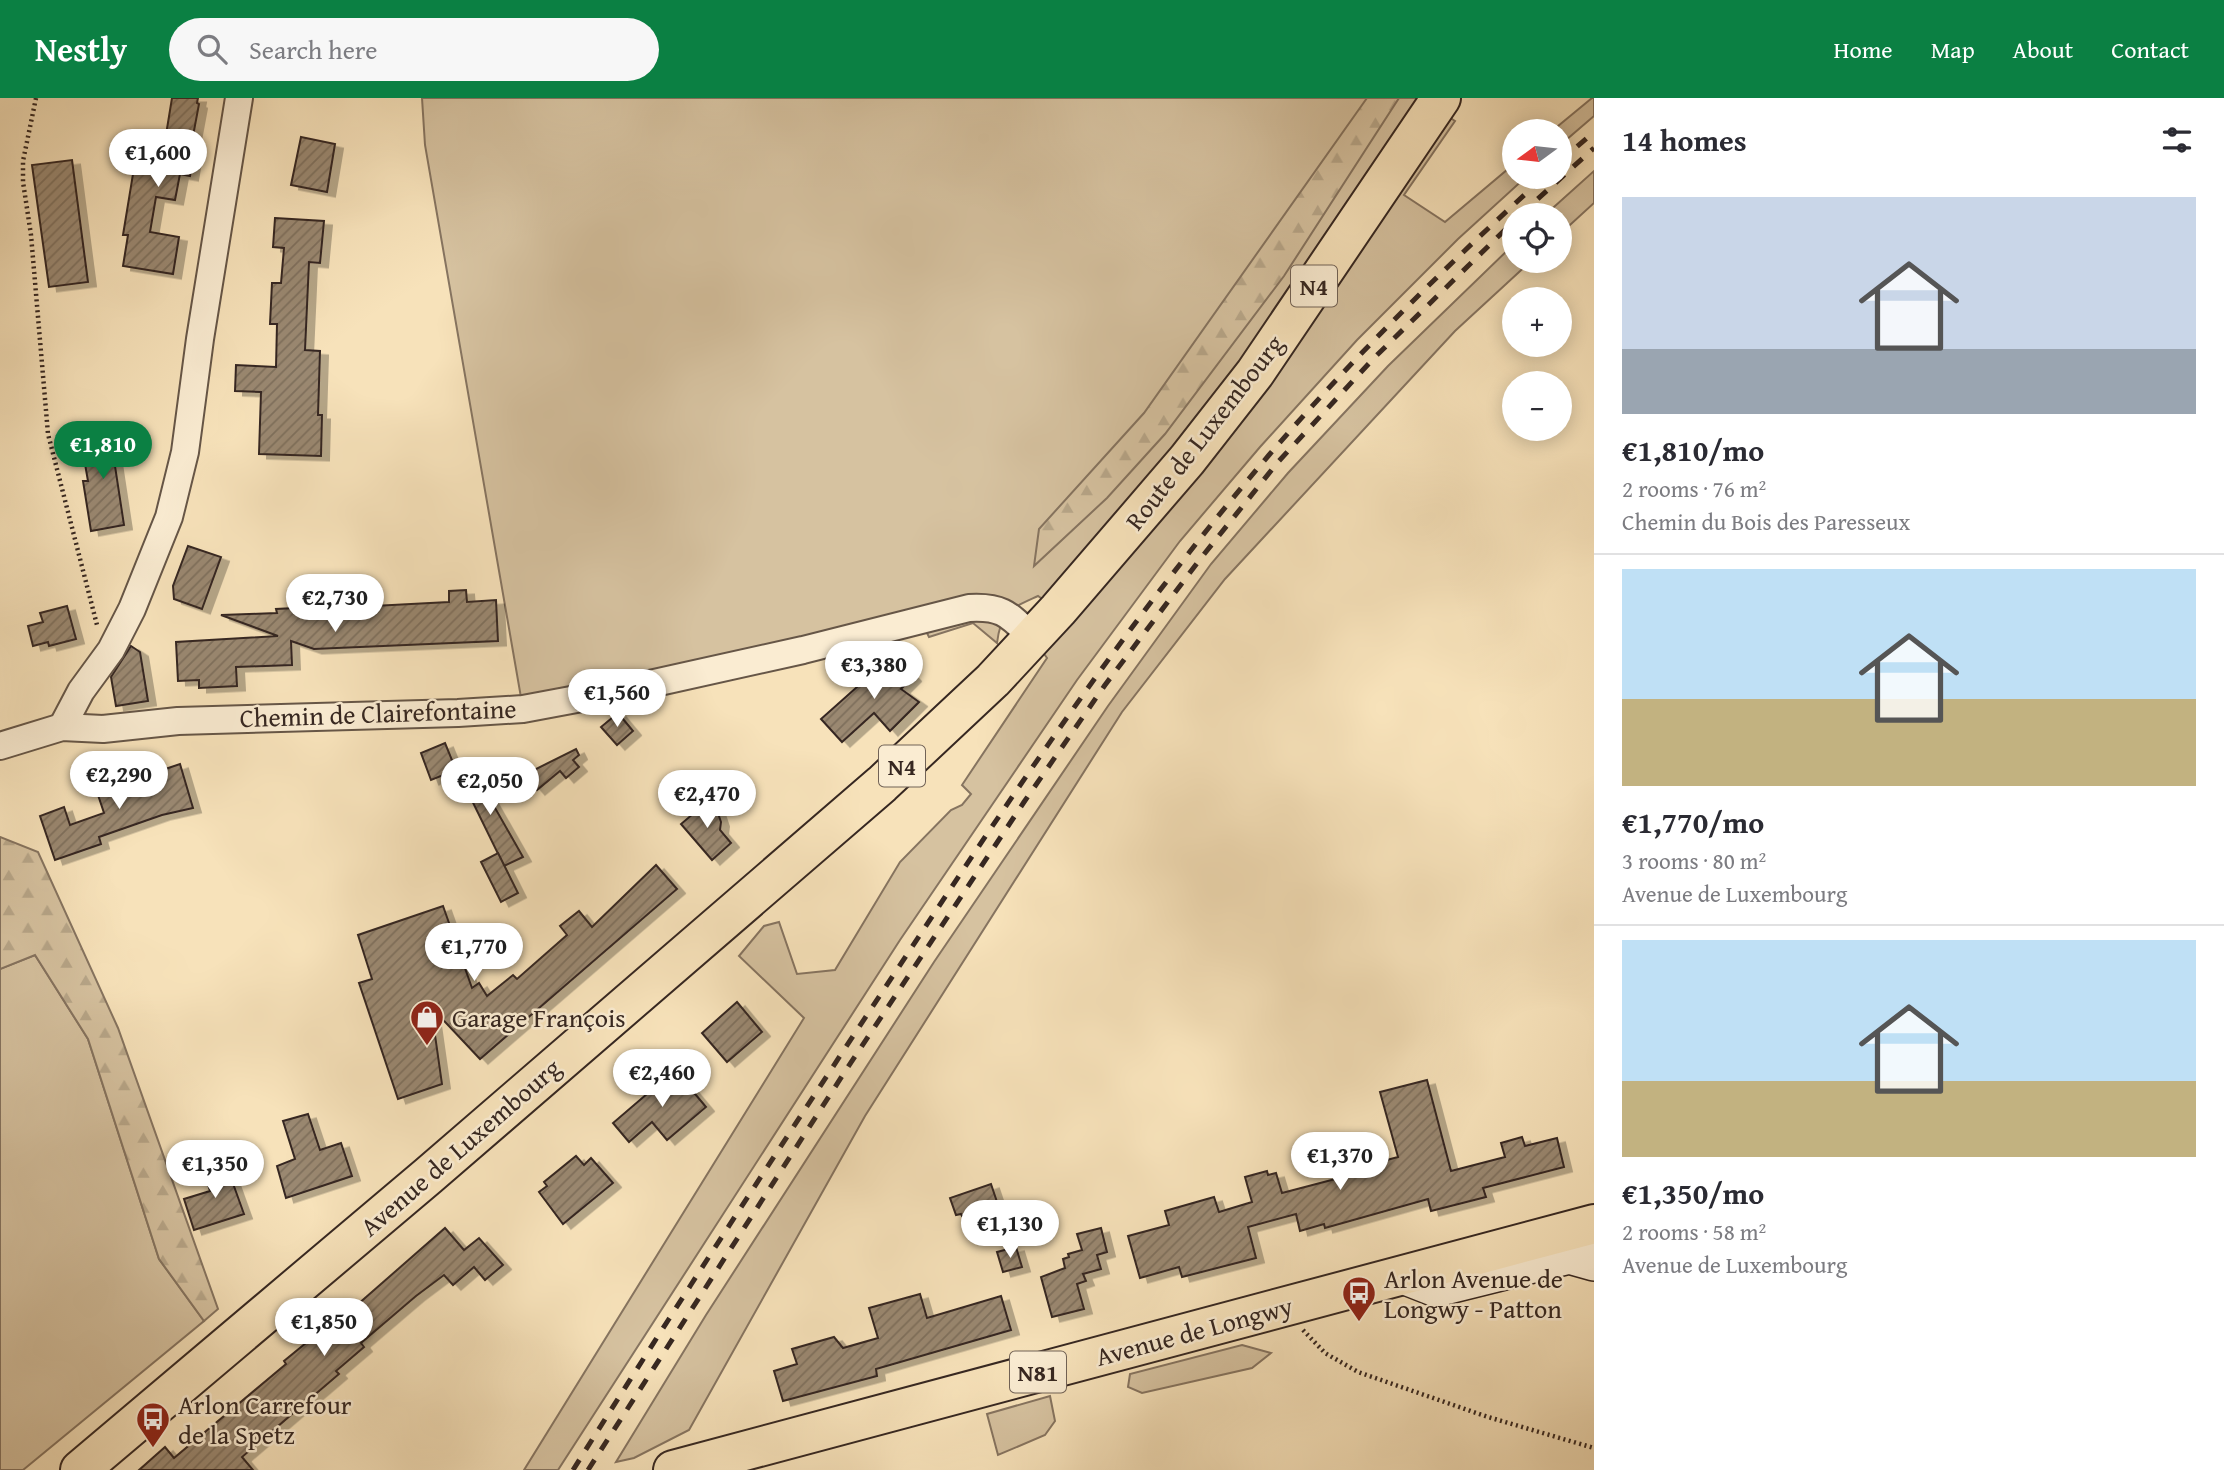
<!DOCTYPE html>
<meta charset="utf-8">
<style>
:root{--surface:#fff;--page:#f7f7f7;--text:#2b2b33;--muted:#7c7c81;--line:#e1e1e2;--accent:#0b8043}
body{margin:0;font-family:"Gentium Book Plus",serif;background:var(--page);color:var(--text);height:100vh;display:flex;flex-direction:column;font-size:26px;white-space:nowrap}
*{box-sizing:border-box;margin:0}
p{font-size:23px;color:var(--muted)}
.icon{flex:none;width:38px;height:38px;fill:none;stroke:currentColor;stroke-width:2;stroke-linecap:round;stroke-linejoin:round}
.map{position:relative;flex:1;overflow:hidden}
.drawer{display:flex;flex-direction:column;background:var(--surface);width:630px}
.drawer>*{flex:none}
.needle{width:46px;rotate:255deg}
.controls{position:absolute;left:1502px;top:21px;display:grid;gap:14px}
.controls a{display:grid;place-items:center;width:70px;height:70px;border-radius:50%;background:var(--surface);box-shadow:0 4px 18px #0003;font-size:35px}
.price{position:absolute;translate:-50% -60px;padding:0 16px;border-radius:24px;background:#fff;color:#222;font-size:23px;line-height:46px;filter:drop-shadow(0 2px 4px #0008)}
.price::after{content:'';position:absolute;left:50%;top:42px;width:21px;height:16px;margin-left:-10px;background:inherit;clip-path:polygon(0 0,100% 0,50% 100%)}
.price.on{background:var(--accent);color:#fff}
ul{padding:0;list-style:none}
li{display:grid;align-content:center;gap:14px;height:371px;padding:0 28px}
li+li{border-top:2px solid var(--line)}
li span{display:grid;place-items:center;height:217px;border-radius:0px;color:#555}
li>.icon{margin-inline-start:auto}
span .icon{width:126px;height:126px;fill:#fffc;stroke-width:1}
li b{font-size:30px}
h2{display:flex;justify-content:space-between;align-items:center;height:84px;padding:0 28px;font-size:30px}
header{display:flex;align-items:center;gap:42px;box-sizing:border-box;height:98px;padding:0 35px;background:var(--accent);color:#fff}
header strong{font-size:33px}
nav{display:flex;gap:38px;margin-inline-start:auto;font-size:24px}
.search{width:490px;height:63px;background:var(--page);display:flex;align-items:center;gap:18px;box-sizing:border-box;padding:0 24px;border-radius:38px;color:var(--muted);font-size:26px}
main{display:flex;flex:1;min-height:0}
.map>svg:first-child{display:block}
.grass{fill:#d6c2a0;stroke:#867460;stroke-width:2}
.forest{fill:url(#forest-firs);stroke:#867460;stroke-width:2}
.building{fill:url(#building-hatch);stroke:#362721;stroke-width:2;filter:url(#shadow)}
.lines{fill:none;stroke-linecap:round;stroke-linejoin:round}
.minor-casing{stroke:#665647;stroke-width:30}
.secondary-casing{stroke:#362721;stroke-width:40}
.primary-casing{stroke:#362721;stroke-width:42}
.path{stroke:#362721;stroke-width:4.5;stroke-dasharray:2 3.5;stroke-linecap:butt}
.minor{stroke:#faecd2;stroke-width:26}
.secondary{stroke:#faecd2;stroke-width:37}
.primary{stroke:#f7e2ba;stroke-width:38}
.rail{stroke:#362721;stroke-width:5;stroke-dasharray:12 12;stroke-linecap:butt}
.labels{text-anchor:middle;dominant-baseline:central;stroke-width:5;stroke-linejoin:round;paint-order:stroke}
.shield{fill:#faecd2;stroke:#716256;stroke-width:2}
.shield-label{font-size:24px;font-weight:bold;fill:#362721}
.street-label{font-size:26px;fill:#362721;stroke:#faecd2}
.poi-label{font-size:26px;fill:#362721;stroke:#faecd2;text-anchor:start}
</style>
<header>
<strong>Nestly</strong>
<div class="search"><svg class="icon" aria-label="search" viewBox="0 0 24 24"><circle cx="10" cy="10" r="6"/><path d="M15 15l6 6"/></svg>Search here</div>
<nav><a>Home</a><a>Map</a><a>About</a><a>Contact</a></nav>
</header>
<main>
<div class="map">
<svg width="1594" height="1372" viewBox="0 0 1594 1372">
<defs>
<pattern id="forest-firs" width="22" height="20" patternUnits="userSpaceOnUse" patternTransform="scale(1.75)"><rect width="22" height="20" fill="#d6c2a0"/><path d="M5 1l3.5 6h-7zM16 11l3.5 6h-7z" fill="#b8a78a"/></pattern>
<pattern id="building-hatch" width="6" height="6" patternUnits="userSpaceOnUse" patternTransform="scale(1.75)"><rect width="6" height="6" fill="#9a8871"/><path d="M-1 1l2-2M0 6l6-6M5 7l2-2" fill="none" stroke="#7e6f5c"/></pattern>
<filter id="shadow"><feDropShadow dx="8" dy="4.5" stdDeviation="0" flood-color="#0004"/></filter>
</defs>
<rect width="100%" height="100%" fill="#f7e2ba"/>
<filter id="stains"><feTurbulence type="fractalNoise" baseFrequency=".00286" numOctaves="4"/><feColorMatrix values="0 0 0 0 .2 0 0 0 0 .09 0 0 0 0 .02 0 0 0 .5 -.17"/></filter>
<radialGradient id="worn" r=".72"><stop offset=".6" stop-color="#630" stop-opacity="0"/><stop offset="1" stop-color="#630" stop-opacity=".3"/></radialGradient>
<g class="grass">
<path d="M422 0H1441L1435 10 1455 23 1404 97 1445 124 1514 66V79H1526L1458 141 1357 242 1260 349 1180 443 1077 582 900 842 558 1372H524L804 920 739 858 764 828 779 824 797 876 835 872 900 764 951 712 962 707 971 696 962 687 1047 560 1032 539 1057 512 1038 498C1010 511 1001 513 997 545L973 525 929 539 925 531 523 611 425 47Z"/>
<path d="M1592 0H1594V18L1559 48V33H1552Z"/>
<path d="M1594 73V105L1559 137V117H1545Z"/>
<path d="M1514 146V163H1531L1455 233 1225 481 1122 614 865 1018 689 1332 634 1360 616 1364 706 1217 934 864 1108 608 1211 466 1288 375 1388 268Z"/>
<path d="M35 857 88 941 159 1161 204 1223 23 1372H0V871Z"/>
<path d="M1242 1247 1271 1255 1252 1270 1142 1295 1128 1289 1130 1276Z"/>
<path d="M1050 1298 1055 1323 1045 1337 998 1357 987 1316Z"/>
</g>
<g class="forest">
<path d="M1367 0H1399L1284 178 1165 336 1107 400 1034 468 1039 431 1144 315Z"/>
<path d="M0 739 38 754 118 930 218 1211 204 1223 159 1161 88 941 35 857 0 871Z"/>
</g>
<g class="building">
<path d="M172 0H198L197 5 199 6 190 54H194L190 78 180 76 175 102 156 99 150 134 179 139 173 176 123 168 128 137H123L134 70 124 69 128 47 143 50V46L164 49Z"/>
<path d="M301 39 335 46 327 94 291 87Z"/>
<path d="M72 62 88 184 49 189 32 67Z"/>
<path d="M275 120 324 123 320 165 309 164 305 252 320 253 318 317H322L321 358 259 356 261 294 235 293 236 267 276 269 277 226H270L272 185H281L284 150 273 149Z"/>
<path d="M124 334 128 352 113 355 124 427 91 433 83 383H88L81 343Z"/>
<path d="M188 448 221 459 202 511 174 501 173 488Z"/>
<path d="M466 492 467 504 496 502 498 543 314 551 291 543 292 567 236 569 237 588 199 590V582L178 583 176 544 278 538 221 517 277 515 276 511 316 509 315 502 354 500V509L449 504V493Z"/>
<path d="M67 508 76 541 49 548 48 544 33 548 28 528 43 524 40 515Z"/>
<path d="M131 548 140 554 148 603 116 608 111 579Z"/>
<path d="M893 557 913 579 901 591 919 604 890 633 874 615 842 644 821 621Z"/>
<path d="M618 615 633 633 617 647 601 629Z"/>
<path d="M445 645 456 672 431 682 421 655Z"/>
<path d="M576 651 579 657 573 662 579 669 566 680 560 673 537 692 524 677Z"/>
<path d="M180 666 193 710 162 717 99 739 101 746 55 762 40 718 64 709 70 727 104 715 97 694Z"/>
<path d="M470 666 523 759 504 768 457 672Z"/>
<path d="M707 704 717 712 721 724 720 732 731 745 712 762 681 726Z"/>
<path d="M498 755 518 795 501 804 481 764Z"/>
<path d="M656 767 677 791 480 961 431 909 442 986 398 1001 359 885 372 881 358 837 443 808 472 890 479 885 487 898 513 877 517 881 567 837 560 828 579 813 592 829Z"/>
<path d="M737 904 762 934 727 964 702 935Z"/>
<path d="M675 972 706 1009 667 1042 652 1024 629 1044 613 1025Z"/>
<path d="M1427 982 1451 1073 1505 1059 1501 1045 1522 1039 1525 1048 1557 1040 1564 1069 1483 1090 1486 1099 1431 1113 1428 1101 1325 1130 1324 1126 1300 1133 1296 1116 1248 1129 1256 1160 1182 1179 1179 1169 1140 1180 1128 1138 1169 1127 1165 1113 1214 1099 1219 1114 1252 1104 1245 1079 1267 1073 1268 1077 1276 1075 1282 1095 1343 1079 1342 1074 1398 1059 1380 994Z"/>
<path d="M308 1016 320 1052 341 1045 352 1078 286 1100 277 1068 295 1061 283 1023Z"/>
<path d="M576 1058 584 1067 591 1060 613 1085 563 1126 539 1094 547 1088 544 1084Z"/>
<path d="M226 1066 244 1116 194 1132 184 1101 210 1093 204 1073Z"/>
<path d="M991 1086 997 1104 962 1118 961 1116 956 1117 950 1100Z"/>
<path d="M445 1130 464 1152 479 1140 503 1167 485 1182 474 1169 453 1187 444 1177 416 1198 361 1245 364 1249 336 1273 339 1276 242 1359 253 1372H139L165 1349 174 1360 286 1266 284 1263 339 1218 341 1221Z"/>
<path d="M1101 1130 1107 1154 1097 1157 1101 1171 1083 1176 1086 1183 1077 1186 1084 1211 1052 1219 1041 1179 1065 1170 1063 1161 1069 1159 1068 1156 1082 1152 1077 1136Z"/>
<path d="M1016 1149 1022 1169 1003 1174 997 1154Z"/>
<path d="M920 1196 927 1220 1001 1198 1011 1232 876 1271 877 1278 783 1303 774 1273 797 1266 792 1251 834 1239 843 1250 878 1240 869 1210Z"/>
</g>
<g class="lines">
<g class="minor-casing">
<g id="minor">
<path d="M62 629 81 593 111 552 132 511 169 419 185 354 200 241 239 0"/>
<path d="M0 648 62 629 103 631 178 623 458 615 523 611 614 594 803 552 969 510C1003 508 1009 517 1032 539"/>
</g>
</g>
<g class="secondary-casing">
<path id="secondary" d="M1403 1177 1436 1190 1569 1157 1594 1164"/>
</g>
<g class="primary-casing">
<g id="primary">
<path d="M80 1372 428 1078 882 686 993 582 1058 512 1187 362 1255 275 1441 0"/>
<path d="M673 1372 1594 1126"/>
</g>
</g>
<g class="path">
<path d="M36 0 23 63V84L31 137 48 336 97 527"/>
<path d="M1303 1232 1325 1255 1358 1274 1488 1319 1594 1350"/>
</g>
<use href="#minor" class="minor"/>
<use href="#secondary" class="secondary"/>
<use href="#primary" class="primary"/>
<g class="rail">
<path d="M1559 64 1594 34"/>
<path d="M1520 117 1594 50"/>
<path d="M573 1372C683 1197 796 1024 910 852 1022 682 1136 512 1269 357 1354 258 1447 167 1544 79"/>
<path d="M588 1372 846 972 1024 704 1105 587 1201 460 1278 364 1374 260 1514 123"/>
</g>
</g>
<defs>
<g id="shop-pin" transform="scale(1.75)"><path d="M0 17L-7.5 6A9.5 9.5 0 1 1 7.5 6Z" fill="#8f2418" stroke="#faecd2"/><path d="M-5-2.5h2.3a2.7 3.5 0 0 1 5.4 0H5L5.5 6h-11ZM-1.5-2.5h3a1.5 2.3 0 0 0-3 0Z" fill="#fff"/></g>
<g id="bus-pin" transform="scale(1.75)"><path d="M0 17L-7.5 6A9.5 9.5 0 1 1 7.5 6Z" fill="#8f2418" stroke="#faecd2"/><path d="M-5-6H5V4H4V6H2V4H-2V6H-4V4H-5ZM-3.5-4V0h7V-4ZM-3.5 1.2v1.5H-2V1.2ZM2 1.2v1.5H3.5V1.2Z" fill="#fff"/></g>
</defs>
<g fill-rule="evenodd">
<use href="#shop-pin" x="427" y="919"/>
<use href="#bus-pin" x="1359" y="1195"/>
<use href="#bus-pin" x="153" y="1321"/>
</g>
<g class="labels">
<g class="shield">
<rect x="1291" y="167.5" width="46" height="41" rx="5"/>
<rect x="879" y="647.5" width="46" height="41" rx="5"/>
<rect x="1010" y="1253.5" width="56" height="41" rx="5"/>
</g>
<g class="shield-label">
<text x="1314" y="188">N4</text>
<text x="902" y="668">N4</text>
<text x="1038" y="1274">N81</text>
</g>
<g class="street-label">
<text transform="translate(1204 334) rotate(-52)">Route de Luxembourg</text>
<text transform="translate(378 615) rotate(-2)">Chemin de Clairefontaine</text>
<text transform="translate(460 1049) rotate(-41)">Avenue de Luxembourg</text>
<text transform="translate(1194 1233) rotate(-15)">Avenue de Longwy</text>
</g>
<g class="poi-label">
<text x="452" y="919">Garage François</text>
<text x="1384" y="1180">Arlon Avenue de<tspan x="1384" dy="30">Longwy - Patton</tspan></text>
<text x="178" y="1306">Arlon Carrefour<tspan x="178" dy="30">de la Spetz</tspan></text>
</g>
</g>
<rect width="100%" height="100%" filter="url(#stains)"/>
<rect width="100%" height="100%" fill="url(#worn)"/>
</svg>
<div class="controls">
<a><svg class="needle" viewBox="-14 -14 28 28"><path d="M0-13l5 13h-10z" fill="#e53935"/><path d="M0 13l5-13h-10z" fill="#7c7c81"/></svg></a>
<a><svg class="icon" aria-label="locate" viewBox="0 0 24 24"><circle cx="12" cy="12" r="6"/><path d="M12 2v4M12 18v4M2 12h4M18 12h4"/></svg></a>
<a>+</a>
<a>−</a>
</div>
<b class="price" style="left:158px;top:91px">€1,600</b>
<b class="price on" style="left:103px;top:383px">€1,810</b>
<b class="price" style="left:335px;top:536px">€2,730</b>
<b class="price" style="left:874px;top:603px">€3,380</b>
<b class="price" style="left:617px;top:631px">€1,560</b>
<b class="price" style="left:119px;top:713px">€2,290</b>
<b class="price" style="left:490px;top:719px">€2,050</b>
<b class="price" style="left:707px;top:732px">€2,470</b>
<b class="price" style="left:474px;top:885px">€1,770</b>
<b class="price" style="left:662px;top:1011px">€2,460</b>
<b class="price" style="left:1340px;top:1094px">€1,370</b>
<b class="price" style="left:215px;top:1102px">€1,350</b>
<b class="price" style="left:1010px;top:1162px">€1,130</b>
<b class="price" style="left:324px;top:1260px">€1,850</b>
</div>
<section class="drawer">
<h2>14 homes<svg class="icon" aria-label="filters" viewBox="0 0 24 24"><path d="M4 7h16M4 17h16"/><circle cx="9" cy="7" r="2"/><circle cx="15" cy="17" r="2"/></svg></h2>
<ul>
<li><span style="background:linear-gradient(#c9d6e8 70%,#9aa5b1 0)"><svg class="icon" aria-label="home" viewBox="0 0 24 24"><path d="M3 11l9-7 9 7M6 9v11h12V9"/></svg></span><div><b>€1,810/mo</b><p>2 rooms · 76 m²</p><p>Chemin du Bois des Paresseux</p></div></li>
<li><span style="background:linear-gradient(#bfe0f5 60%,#c2b280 0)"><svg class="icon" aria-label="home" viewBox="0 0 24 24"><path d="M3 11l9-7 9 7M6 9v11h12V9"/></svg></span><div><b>€1,770/mo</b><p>3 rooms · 80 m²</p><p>Avenue de Luxembourg</p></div></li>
<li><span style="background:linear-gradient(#bfe0f5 65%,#c2b280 0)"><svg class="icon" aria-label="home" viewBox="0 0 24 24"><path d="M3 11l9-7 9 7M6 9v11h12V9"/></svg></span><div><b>€1,350/mo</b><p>2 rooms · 58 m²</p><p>Avenue de Luxembourg</p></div></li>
</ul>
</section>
</main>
